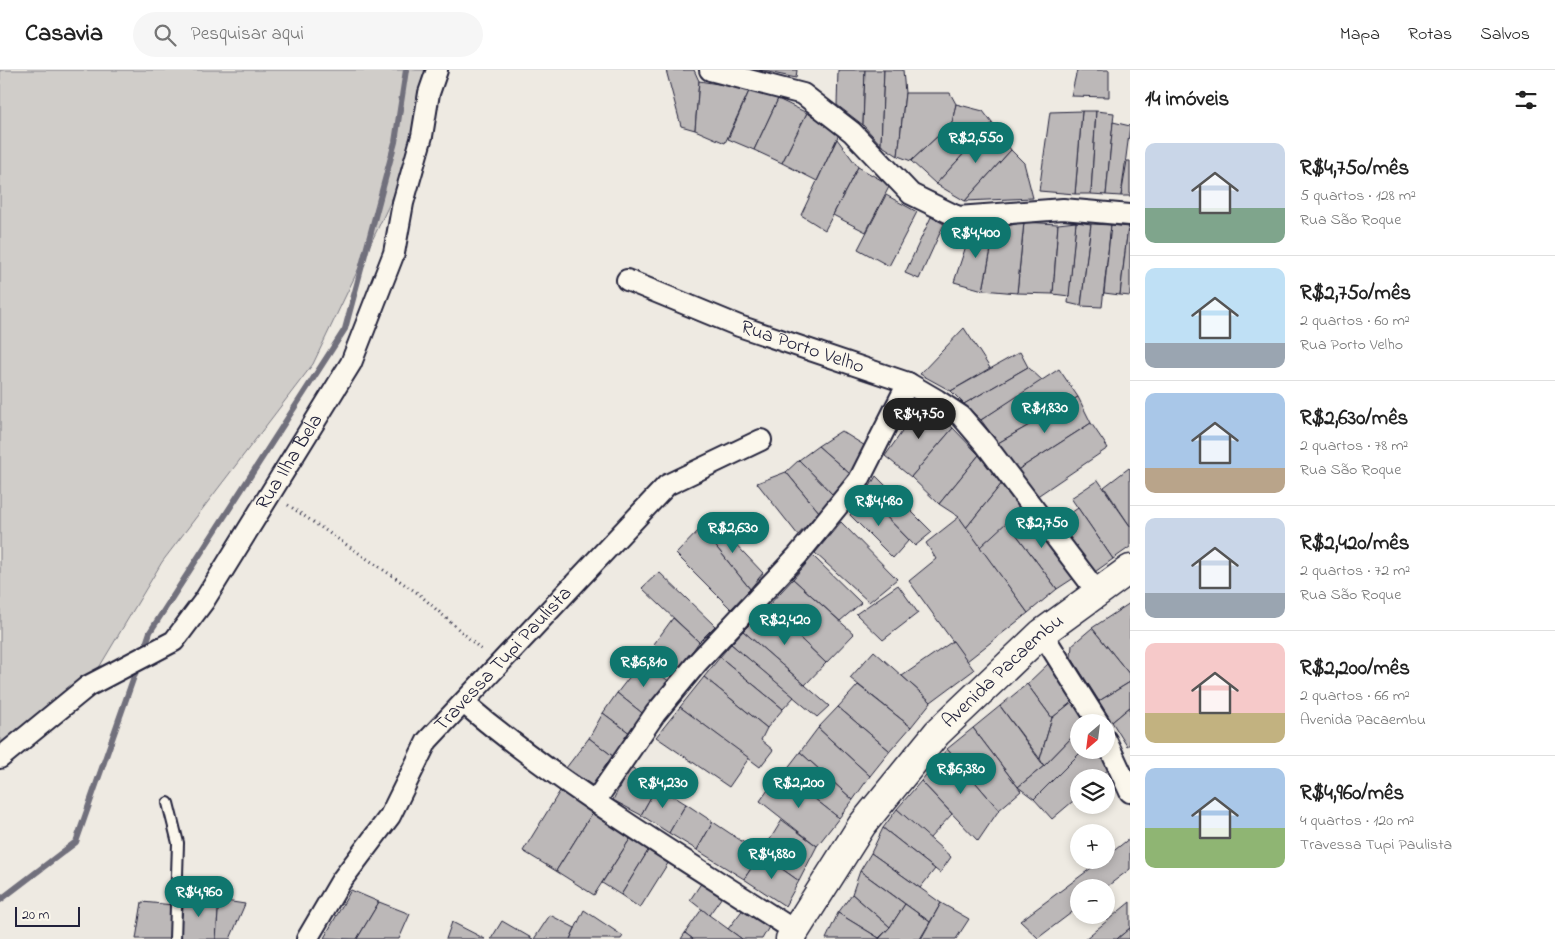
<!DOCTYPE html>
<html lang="pt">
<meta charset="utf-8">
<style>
:root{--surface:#fff;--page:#f6f6f6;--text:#222;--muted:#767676;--line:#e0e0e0;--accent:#0f766e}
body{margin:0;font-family:"Indie Flower",sans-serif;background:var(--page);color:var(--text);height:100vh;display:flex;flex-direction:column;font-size:19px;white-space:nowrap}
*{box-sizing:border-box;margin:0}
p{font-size:16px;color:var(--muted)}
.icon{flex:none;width:28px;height:28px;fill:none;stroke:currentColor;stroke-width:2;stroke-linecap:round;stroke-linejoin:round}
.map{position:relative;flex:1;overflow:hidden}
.panel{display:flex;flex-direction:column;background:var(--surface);width:425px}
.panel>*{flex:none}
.needle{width:32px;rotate:208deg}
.controls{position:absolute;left:1070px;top:644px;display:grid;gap:10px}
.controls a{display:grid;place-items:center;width:45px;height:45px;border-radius:50%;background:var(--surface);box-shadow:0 2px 8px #0003;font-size:25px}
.scale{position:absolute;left:15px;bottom:12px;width:65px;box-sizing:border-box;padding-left:5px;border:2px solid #22223b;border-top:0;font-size:14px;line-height:18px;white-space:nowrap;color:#22223b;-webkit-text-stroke:4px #fbf7ec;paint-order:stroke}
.price{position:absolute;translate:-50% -42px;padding:0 11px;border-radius:18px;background:var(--accent);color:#fff;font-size:16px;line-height:32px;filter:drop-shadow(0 1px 2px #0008)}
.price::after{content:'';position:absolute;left:50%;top:30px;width:15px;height:11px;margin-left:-8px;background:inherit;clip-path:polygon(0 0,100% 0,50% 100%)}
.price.on{background:#222;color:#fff}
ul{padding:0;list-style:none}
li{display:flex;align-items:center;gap:15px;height:125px;padding:0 15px}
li+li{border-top:1px solid var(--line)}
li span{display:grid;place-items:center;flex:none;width:140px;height:100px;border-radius:10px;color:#555}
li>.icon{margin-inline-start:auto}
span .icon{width:60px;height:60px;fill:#fffc;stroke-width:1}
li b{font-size:21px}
h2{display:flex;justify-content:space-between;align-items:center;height:60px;padding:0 15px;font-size:21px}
header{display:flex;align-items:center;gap:30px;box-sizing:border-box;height:70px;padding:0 25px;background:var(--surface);border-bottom:1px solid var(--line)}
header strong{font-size:24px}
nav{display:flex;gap:28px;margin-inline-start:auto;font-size:18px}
.search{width:350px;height:45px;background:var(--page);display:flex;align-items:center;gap:12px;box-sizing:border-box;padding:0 18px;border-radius:28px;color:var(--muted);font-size:19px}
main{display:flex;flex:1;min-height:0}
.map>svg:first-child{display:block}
.green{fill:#d0cdc9;stroke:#797882}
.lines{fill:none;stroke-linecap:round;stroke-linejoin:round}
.stream{stroke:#716f7c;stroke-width:6}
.building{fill:#bcb8b8;stroke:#22223b}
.service-casing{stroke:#22223b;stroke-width:14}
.minor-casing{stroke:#22223b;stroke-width:24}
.secondary-casing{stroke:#22223b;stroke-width:31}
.path{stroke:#22223b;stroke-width:3;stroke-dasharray:1 4;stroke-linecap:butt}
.service{stroke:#fbf7ec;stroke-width:10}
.minor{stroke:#fbf7ec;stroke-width:20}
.secondary{stroke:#fbf7ec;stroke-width:28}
.labels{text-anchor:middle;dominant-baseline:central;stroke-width:5;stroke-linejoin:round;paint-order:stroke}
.street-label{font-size:20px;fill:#22223b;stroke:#fbf7ec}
</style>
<header>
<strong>Casavia</strong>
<div class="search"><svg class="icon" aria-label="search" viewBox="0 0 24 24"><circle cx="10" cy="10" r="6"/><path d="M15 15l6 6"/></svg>Pesquisar aqui</div>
<nav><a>Mapa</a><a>Rotas</a><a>Salvos</a></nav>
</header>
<main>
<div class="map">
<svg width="1130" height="869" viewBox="0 0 1130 869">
<rect width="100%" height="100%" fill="#eeeae2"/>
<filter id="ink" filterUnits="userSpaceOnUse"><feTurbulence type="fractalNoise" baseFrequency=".02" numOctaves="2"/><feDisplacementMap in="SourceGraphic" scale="10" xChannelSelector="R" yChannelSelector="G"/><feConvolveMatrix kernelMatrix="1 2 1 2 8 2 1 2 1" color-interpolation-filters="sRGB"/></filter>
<g filter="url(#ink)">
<path class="green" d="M0 0H433L422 66 313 294 162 492 88 616 0 688Z"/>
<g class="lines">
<g class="stream">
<path d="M143 583 150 562 345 259 395 72 406 0"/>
<path d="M0 830 76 772 138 595"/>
</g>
</g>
<g class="building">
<path d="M666 0H694L699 11 695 60 681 56Z"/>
<path d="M759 0H797L796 8Z"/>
<path d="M838 0H865L863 55 837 35Z"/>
<path d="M865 0H884L881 75 863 55Z"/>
<path d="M884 0H903L905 23 898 86 881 75Z"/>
<path d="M1077 0H1109V27L1071 26Z"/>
<path d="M699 11 750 19 725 73 695 60Z"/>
<path d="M750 19 778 29 754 80 728 69Z"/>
<path d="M905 23H950L956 34 952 53 911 91 898 86Z"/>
<path d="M778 29 807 43 782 93 754 80Z"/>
<path d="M956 34 983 41 992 53 936 114 911 91 952 53Z"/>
<path d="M1082 41H1096L1091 124H1075Z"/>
<path d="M1082 41 1075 124 1039 121 1050 42Z"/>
<path d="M1096 41 1114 43 1106 125 1091 124Z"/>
<path d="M807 43 840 62 817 111 782 93Z"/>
<path d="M1113 52 1130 56 1121 126 1106 125Z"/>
<path d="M992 53 1011 80 965 131 936 114Z"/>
<path d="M837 69 858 97 825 160 801 145Z"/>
<path d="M1011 80 1024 93 1033 128 965 131Z"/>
<path d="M1127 91H1130V126H1121Z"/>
<path d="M858 97 890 115 866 162 833 145Z"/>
<path d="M886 125 917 142 889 196 858 179Z"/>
<path d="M931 147 944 154 919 209 905 203Z"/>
<path d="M1024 152 1058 154 1053 224 1017 223Z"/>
<path d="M1024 152 1017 223 983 220 995 159Z"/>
<path d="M1076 152 1091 154 1081 236 1068 233Z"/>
<path d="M1076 152 1069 226 1053 224 1058 154Z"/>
<path d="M1091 154 1111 155 1102 237 1081 236Z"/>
<path d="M1111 155 1128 157 1120 225 1104 223Z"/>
<path d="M1128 157 1130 158V226L1120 225Z"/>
<path d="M972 158 995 159 983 220 954 212Z"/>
<path d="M964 258 990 298 951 321 920 304Z"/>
<path d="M1020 282 1028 297 964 334 951 321Z"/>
<path d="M1028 297 1043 311 981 350 964 334Z"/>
<path d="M1059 299 1078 327 998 373 981 350Z"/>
<path d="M1078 327 1091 353 1016 401 998 373Z"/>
<path d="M930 337 953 358 911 407 885 386 918 339Z"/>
<path d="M1091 353 1108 378 1036 427 1016 401Z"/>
<path d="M953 358 979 385 939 434 911 407Z"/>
<path d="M841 361 867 377 850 404 818 376Z"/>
<path d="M818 376 850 404 833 425 799 390Z"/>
<path d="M979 385 1003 412 966 458 959 447 939 434Z"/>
<path d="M799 390 833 425 819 442 786 402Z"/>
<path d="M1129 398 1130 399V456L1104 417Z"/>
<path d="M786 402 819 442 798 465 757 413Z"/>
<path d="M876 406 932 462 915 476 865 425Z"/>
<path d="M1098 410 1130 456V477L1113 489 1071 428Z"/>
<path d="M1003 412 1025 437 980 477 966 458Z"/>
<path d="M865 425 909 470 893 488 850 445Z"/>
<path d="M1025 437 1077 506 1057 519 1007 452Z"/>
<path d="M1078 438 1113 489 1092 504 1055 454Z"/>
<path d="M959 447 1028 543 967 591 909 511 936 489 926 473Z"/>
<path d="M712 449 763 503 750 519 701 458Z"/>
<path d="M841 452 897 509 869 532 815 483Z"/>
<path d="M1007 452 1057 519 1028 543 980 477Z"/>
<path d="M701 458 750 519 731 539 676 484Z"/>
<path d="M813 486 861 533 840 551 793 509Z"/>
<path d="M659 502 715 556 699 572 642 518Z"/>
<path d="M793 509 854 564 826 593 767 537Z"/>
<path d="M898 515 918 543 883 570 856 544Z"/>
<path d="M1130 533V605L1092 558Z"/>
<path d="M767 537 826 593 805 615 743 561Z"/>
<path d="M673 548 699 572 680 598 654 574Z"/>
<path d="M1092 558 1130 605V612L1099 631 1071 587 1072 575Z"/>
<path d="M743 561 829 636 817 647 731 574Z"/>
<path d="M953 571 974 600 931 632 902 606Z"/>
<path d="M731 574 794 627 783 639 720 587Z"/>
<path d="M874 581 931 632 911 657 850 608Z"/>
<path d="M720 587 783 639 767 658 704 607Z"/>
<path d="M642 591 670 612 646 646 617 623Z"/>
<path d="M1049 593 1073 631 1052 648 1027 614Z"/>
<path d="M704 607 767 658 761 670 773 680 760 697 680 637Z"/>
<path d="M1130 612V637L1112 652 1099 631Z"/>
<path d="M1027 614 1052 648 1040 689 1000 636Z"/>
<path d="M858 615 911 657 890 681 838 637Z"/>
<path d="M617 623 646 646 631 664 603 643Z"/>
<path d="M1073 631 1086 652H1079V660L1044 696 1040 689 1052 648Z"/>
<path d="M1000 636 1044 696 1018 717 973 658Z"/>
<path d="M680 637 749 688 729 717 656 667Z"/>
<path d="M838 637 890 681 870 706 818 658Z"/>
<path d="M1130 637V674L1127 676 1112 652Z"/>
<path d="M603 643 631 664 614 687 589 668Z"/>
<path d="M818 658 870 706 853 730 800 682Z"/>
<path d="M973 658 1021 721 999 740 947 679Z"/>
<path d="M1079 660V680H1083L1034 729 1018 717 1044 696Z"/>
<path d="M589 668 614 687 595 717 566 698Z"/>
<path d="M947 679 999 740 978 771 921 711Z"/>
<path d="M1083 680H1098L1110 698 1099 708H1079V726L1052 749 1034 729Z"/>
<path d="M800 682 853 730 839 748 783 704Z"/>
<path d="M630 696 657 716 641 745 613 730Z"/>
<path d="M781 702 839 748 817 776 760 731Z"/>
<path d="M921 711 952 744 929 769 897 739Z"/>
<path d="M657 716 686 734 669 763 641 745Z"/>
<path d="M560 721 593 742 556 801 523 781Z"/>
<path d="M686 734 713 752 697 780 669 763Z"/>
<path d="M897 739 951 787 940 803 883 758Z"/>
<path d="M593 742 632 766 594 825 556 801Z"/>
<path d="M782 750 817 776 799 811 761 784Z"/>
<path d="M713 752 761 784 744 809 697 780Z"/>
<path d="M883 758 935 799 920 818 871 783Z"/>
<path d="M632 766 651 776 621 825 602 813Z"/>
<path d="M1130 768V799L1105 818H1079V837L1038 868 1020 851 1102 790H1106V787Z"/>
<path d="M651 776 670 790 640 838 621 825Z"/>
<path d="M871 783 941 833 930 852 860 801Z"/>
<path d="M761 784 799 811 785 836 744 809Z"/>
<path d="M860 801 905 834 890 857 852 824Z"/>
<path d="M704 809 724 824 709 845 690 830Z"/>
<path d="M351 820 379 832 357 869 324 868Z"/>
<path d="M185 822 219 830 216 869H179Z"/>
<path d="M852 824 890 857 879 868 838 843Z"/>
<path d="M219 830 245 834 230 869H216Z"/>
<path d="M142 832 174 835 172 869H136Z"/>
<path d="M379 832 410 844 399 869H357Z"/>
<path d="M1130 832V858L1117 869H1085Z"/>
<path d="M941 833 969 849 956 869H921Z"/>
<path d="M905 834 930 852 920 869H879L890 857Z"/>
<path d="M744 838 769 857 762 869H742L728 859Z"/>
<path d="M702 839 709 845 742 869H693L685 863Z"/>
<path d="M584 840 623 866 621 869H570Z"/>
<path d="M838 843 879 868V869H826Z"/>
<path d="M550 845 575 858 570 869H534Z"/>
<path d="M502 851 533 869H491Z"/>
<path d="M452 852 485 869H446Z"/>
<path d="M1130 858V869H1117Z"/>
<path d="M685 863 693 869H681Z"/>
</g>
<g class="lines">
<g class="service-casing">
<path id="service" d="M168 733 178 773 175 869"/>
</g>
<g class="minor-casing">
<g id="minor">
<path d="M710 0 803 24 852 62 911 124 958 147 1063 139 1130 145"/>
<path id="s1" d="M627 210 739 256 908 313 937 330 961 346 985 374 1097 522"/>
<path d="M1042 563 1098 652"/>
<path d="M465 634C565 719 684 789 795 861"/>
<path d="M1106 670 1130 722"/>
<path id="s2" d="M0 688 88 616 174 571 204 531 351 293 394 183 403 133 422 66 429 23 437 0"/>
<path d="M596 730 655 644 697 593 798 485 859 410 908 313"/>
<path id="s3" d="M307 869 341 811 390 746 427 671 667 415 761 370"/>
</g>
</g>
<g class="secondary-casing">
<g id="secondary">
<path id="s4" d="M790 869 862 755 937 663 1042 563 1130 499"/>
</g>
</g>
<path class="path" d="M288 435 419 524 483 581"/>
<use href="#service" class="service"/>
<use href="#minor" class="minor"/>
<use href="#secondary" class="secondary"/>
</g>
</g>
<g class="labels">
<g class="street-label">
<text stroke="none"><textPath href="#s1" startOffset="188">Rua Porto Velho</textPath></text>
<text stroke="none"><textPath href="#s2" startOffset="424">Rua Ilha Bela</textPath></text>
<text stroke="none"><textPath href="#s3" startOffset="344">Travessa Tupi Paulista</textPath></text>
<text stroke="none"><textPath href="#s4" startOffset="344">Avenida Pacaembu</textPath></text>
</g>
</g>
</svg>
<div class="controls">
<a><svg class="needle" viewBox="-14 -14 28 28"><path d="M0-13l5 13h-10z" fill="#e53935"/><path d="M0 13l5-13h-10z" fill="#767676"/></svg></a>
<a><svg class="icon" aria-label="layers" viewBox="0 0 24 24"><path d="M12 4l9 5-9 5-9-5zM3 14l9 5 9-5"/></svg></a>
<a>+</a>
<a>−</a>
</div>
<div class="scale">20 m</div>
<b class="price" style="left:976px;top:94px">R$2,550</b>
<b class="price" style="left:976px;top:189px">R$4,400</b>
<b class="price" style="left:1045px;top:364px">R$1,830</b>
<b class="price on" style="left:919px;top:370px">R$4,750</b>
<b class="price" style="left:879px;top:457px">R$4,480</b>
<b class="price" style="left:1042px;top:479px">R$2,750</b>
<b class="price" style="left:733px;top:484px">R$2,630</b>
<b class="price" style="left:785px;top:576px">R$2,420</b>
<b class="price" style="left:644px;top:618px">R$6,810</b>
<b class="price" style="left:961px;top:725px">R$6,380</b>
<b class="price" style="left:663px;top:739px">R$4,230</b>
<b class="price" style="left:799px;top:739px">R$2,200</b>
<b class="price" style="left:772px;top:810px">R$4,880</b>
<b class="price" style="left:199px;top:848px">R$4,960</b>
</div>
<section class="panel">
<h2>14 imóveis<svg class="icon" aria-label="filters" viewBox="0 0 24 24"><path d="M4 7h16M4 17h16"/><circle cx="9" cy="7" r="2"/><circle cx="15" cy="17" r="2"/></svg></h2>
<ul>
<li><span style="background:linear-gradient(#c9d6e8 65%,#7fa58c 0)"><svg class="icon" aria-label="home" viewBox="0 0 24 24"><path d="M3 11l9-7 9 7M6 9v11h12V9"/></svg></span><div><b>R$4,750/mês</b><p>5 quartos · 128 m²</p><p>Rua São Roque</p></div></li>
<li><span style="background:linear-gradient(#bfe0f5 75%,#9aa5b1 0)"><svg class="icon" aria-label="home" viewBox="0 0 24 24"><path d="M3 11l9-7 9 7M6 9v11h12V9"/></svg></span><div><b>R$2,750/mês</b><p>2 quartos · 60 m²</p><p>Rua Porto Velho</p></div></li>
<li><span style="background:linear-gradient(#a9c7e8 75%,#b9a48a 0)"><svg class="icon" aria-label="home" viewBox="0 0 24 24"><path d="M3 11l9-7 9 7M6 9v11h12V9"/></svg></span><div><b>R$2,630/mês</b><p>2 quartos · 78 m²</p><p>Rua São Roque</p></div></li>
<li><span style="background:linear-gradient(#c9d6e8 75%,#9aa5b1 0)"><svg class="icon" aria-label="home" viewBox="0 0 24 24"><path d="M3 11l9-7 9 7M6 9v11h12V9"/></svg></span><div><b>R$2,420/mês</b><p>2 quartos · 72 m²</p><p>Rua São Roque</p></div></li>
<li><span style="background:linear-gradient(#f6c9c9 70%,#c2b280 0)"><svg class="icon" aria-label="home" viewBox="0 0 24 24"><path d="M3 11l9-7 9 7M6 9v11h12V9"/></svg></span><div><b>R$2,200/mês</b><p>2 quartos · 66 m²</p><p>Avenida Pacaembu</p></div></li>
<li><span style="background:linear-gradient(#a9c7e8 60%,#8fb573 0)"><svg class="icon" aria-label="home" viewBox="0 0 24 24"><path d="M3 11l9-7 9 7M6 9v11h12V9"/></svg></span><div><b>R$4,960/mês</b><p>4 quartos · 120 m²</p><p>Travessa Tupi Paulista</p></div></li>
</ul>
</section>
</main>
